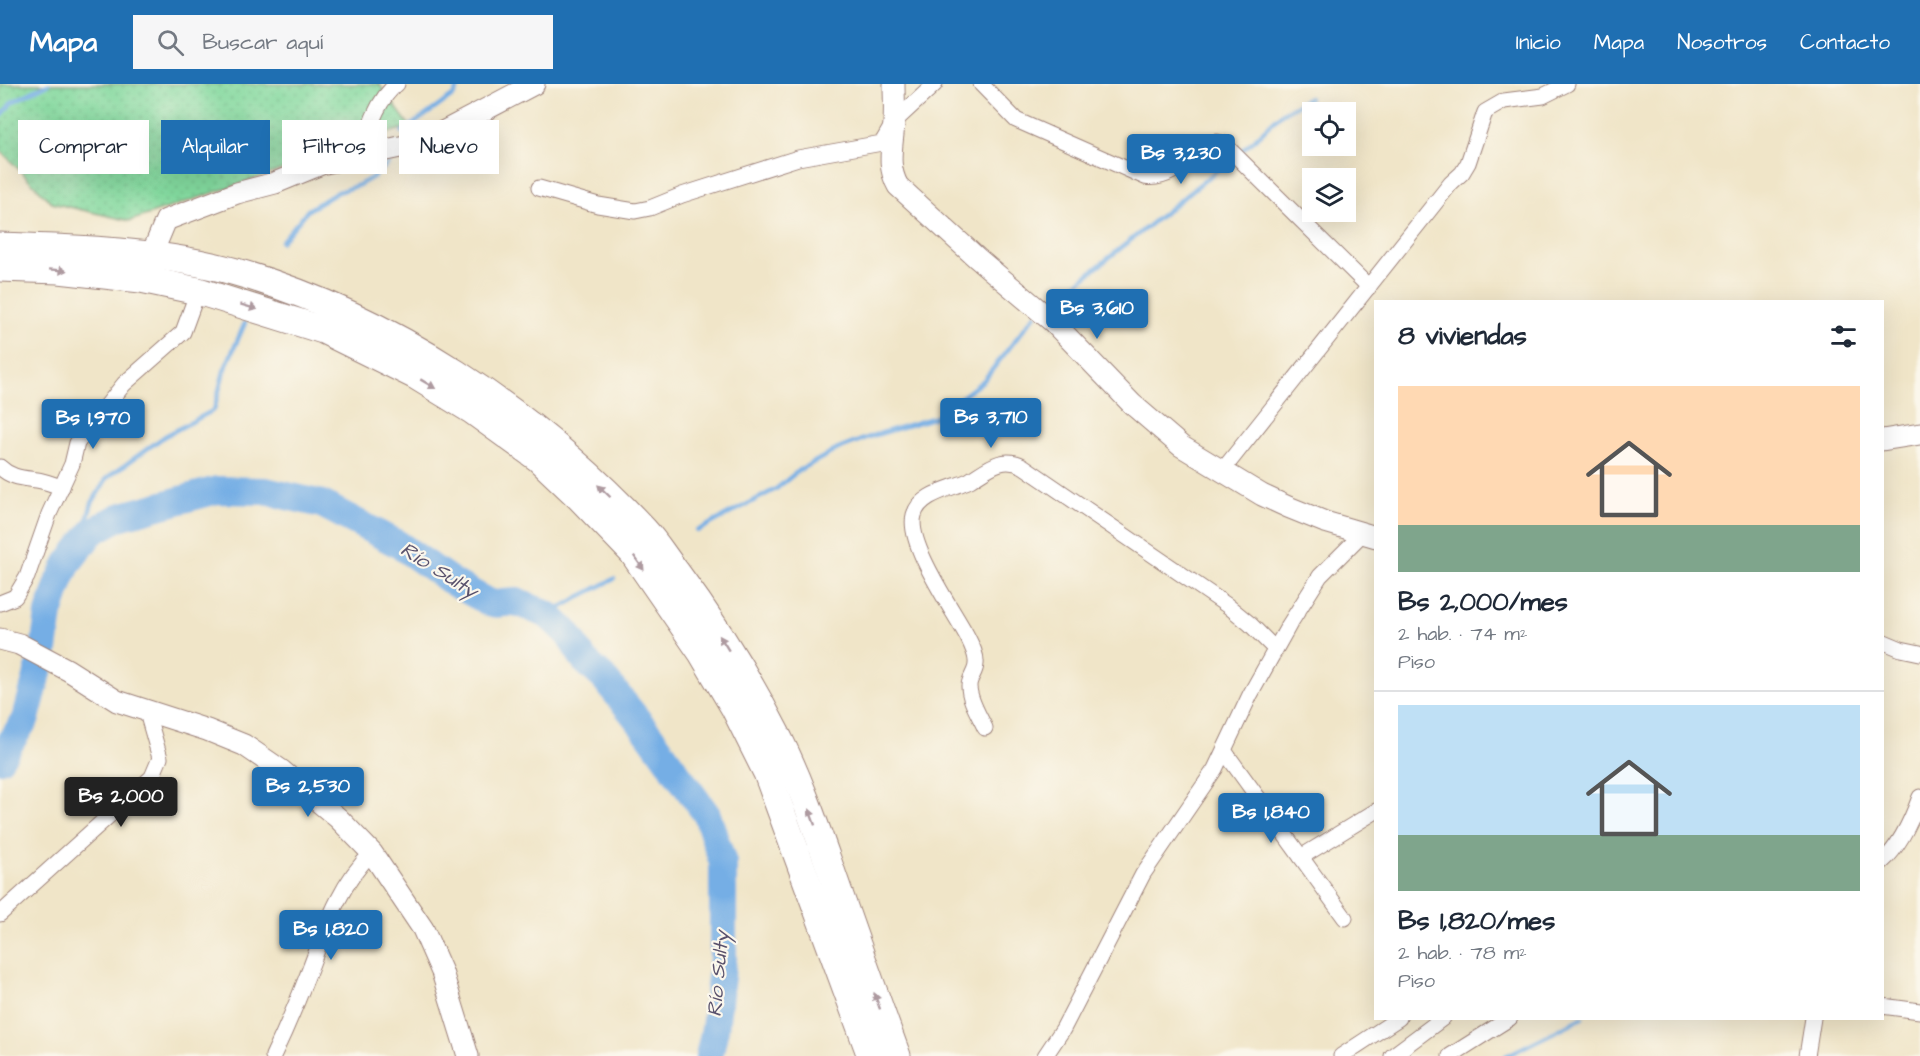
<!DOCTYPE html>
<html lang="es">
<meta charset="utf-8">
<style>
:root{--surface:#fff;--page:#f6f6f7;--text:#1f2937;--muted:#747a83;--line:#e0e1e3;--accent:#1f6fb2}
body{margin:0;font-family:"Architects Daughter",sans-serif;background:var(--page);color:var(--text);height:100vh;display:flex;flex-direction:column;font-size:22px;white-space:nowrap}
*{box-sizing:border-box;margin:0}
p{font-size:20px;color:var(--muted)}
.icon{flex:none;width:33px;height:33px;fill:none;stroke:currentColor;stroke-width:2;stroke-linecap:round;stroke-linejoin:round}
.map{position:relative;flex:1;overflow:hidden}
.drawer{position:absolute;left:1374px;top:216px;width:510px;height:720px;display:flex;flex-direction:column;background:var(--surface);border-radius:0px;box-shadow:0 6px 24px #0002}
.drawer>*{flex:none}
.guide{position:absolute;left:18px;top:36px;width:570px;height:54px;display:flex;gap:12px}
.controls{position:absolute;left:1302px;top:18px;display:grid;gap:12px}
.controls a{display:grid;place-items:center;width:54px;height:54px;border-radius:0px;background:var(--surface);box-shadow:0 6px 24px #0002;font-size:30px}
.price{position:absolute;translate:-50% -51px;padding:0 14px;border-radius:6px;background:var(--accent);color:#fff;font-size:20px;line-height:39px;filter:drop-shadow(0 2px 3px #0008)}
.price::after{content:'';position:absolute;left:50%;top:36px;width:18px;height:14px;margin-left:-9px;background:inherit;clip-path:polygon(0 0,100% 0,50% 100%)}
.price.on{background:#222;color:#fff}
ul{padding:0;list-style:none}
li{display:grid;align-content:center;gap:12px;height:318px;padding:0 24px}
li+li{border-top:2px solid var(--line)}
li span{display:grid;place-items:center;height:186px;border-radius:0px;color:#555}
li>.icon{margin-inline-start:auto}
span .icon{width:108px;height:108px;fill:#fffc;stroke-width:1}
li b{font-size:26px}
h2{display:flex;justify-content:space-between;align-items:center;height:72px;padding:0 24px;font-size:26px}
.chip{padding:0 21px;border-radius:0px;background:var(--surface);box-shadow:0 6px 24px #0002;font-size:21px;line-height:54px}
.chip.on{background:var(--accent);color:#fff}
header{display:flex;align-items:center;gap:36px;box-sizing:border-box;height:84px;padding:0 30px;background:var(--accent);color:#fff}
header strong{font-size:28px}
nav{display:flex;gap:33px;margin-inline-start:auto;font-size:21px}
.search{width:420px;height:54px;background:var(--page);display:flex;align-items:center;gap:15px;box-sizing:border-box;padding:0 21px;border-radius:0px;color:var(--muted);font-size:22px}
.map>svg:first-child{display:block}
.grass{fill:url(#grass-dots);stroke:#667c64;stroke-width:1.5}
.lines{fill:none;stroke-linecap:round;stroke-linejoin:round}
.stream{stroke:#75aee5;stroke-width:4.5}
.river{stroke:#75aee5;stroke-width:28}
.street-casing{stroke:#9d827a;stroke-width:17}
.secondary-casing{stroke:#9d827a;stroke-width:23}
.highway-casing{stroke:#9d827a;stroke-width:29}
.street{stroke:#fff;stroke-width:15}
.secondary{stroke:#fff;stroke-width:21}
.highway{stroke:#fff;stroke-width:27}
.oneway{fill:#ae9aa0}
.labels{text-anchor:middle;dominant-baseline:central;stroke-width:4.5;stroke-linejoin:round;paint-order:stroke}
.water-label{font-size:21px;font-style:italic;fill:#59516c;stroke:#fbf7ec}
</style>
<header>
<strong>Mapa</strong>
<div class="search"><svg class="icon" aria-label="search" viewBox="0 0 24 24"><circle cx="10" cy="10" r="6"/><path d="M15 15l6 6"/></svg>Buscar aquí</div>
<nav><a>Inicio</a><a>Mapa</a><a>Nosotros</a><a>Contacto</a></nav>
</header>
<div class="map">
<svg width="1920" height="972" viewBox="0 0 1920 972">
<defs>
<pattern id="grass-dots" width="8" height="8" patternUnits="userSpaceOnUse" patternTransform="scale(1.5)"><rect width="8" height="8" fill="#81d89d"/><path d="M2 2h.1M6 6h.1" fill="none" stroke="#71b987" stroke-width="1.8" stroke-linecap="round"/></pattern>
</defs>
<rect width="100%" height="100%" fill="#fbf7ec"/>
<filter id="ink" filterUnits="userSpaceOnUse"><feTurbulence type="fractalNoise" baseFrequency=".0167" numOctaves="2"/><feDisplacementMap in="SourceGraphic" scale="12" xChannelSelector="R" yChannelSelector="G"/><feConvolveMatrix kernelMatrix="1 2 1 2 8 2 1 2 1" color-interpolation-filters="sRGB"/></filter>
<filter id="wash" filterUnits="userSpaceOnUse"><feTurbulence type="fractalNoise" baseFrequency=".008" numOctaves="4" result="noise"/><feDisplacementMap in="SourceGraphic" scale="24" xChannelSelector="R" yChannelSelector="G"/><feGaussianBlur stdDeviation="1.35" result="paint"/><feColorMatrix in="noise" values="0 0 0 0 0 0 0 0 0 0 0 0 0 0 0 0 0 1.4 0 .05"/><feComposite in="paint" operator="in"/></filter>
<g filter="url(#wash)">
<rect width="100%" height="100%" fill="#f0e5c8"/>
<path class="grass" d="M0 0H379L410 42 130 137 52 119 0 66Z"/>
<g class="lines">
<g class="stream">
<path d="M0 34 12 18 48 0"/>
<path d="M402 48 454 11 460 0"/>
<path d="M281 158 308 126 338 108 359 101 373 93 388 80"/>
<path d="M1044 223 1069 206 1252 58 1281 30 1309 14"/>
<path d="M697 447 776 405 798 387 838 365 872 352 936 333 984 296 1035 231"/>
<path d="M78 467 92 419 107 394 165 352 214 326 224 287 245 239"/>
<path d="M548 531 581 512 614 495"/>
<path d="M1506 972 1582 934"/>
</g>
<path class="river" d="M0 675 26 634 44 566 49 529 60 496 68 479 92 448 119 433 217 406 265 407 322 420 398 460 454 499 492 520 517 518 548 531 568 550 585 577 604 594 649 650 707 731 723 779V875L715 945 709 972"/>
</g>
</g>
<g filter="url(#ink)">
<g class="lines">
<g class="street-casing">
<g id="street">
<path d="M981 0 1016 36 1145 93C1170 97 1190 74 1210 59L1217 58 1224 60 1369 203"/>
<path d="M361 72C367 48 377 15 397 0"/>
<path d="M539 104 598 121 635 127 650 124 682 111 798 74 882 59 894 38 935 0"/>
<path d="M0 383C11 394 23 394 37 396 45 397 54 401 62 403"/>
<path d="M1222 387 1451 99 1462 89 1468 79 1485 28 1504 17 1543 12 1567 0"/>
<path d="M0 519 15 513 27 493 49 430 72 380 77 359 124 300 183 248 198 207"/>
<path d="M1882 557 1901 565 1920 569"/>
<path d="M985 644C979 631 969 616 969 602 969 594 976 588 976 580 977 572 972 562 968 554 954 527 906 460 914 431 920 409 952 405 970 396 988 385 1002 371 1023 382L1228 522 1250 540 1275 565"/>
<path d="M1225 668 1345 834"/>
<path d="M1301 773 1376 727"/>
<path d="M1882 778C1900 762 1912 735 1920 713"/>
<path d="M0 830 152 693 160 674 146 625"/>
<path d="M1882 922 1920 927"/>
<path d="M273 972C285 947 296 921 306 895 323 852 337 802 372 769"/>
<path d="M1045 972 1063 945 1143 790 1215 685 1250 611 1289 541 1320 492 1362 450"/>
<path d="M1341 972 1399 934"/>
<path d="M1392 972 1443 934"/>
<path d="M1450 972 1510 934"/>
<path d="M1807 972 1813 934"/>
</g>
</g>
<g class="secondary-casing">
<g id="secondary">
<path d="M894 0C894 13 895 25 894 38 893 61 886 81 898 102L977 174 1053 238 1132 320 1181 362 1262 411 1288 423 1325 438 1376 453"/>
<path d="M151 172 166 136 237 109 275 99 321 80 414 60 437 51 534 0"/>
<path d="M1882 356 1920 350"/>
<path d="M0 555 19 560 68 586 117 617 207 646 244 661 282 687 338 734 372 769 423 845 442 888 468 972"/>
</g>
</g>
<g class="highway-casing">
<g id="highway">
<path d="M0 162C79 165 159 166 236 188 390 232 535 329 644 446 656 459 665 474 676 488 714 539 748 594 777 651 800 696 816 744 833 792 854 852 875 912 897 972"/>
<path d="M0 184 59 186 141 195 198 207 323 246 416 292 473 327 538 374 579 413 633 469 702 569 734 623 767 689 871 972"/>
</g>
</g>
<use href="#street" class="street"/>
<use href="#secondary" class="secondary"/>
<use href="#highway" class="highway"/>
</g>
<defs><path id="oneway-solid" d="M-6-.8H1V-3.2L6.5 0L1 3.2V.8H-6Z" transform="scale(1.5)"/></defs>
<g class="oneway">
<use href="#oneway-solid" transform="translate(58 186) rotate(4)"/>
<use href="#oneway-solid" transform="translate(249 223) rotate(17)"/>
<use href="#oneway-solid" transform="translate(428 300) rotate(31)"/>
<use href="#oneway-solid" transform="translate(604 407) rotate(-136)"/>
<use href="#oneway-solid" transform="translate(639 479) rotate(55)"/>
<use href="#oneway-solid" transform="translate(724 559) rotate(-122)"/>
<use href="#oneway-solid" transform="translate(812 733) rotate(-110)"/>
<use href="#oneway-solid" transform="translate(877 917) rotate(-110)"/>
</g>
</g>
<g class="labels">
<g class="water-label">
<text transform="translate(439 486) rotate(32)">Río Sulty</text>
<text transform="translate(718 890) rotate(-85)">Río Sulty</text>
</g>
</g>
</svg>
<div class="controls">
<a><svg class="icon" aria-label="locate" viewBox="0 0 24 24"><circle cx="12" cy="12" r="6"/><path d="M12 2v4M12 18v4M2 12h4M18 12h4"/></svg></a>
<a><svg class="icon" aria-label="layers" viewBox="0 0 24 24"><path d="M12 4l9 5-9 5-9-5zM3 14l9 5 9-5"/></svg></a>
</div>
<b class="price" style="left:1181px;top:101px">Bs 3,230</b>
<b class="price" style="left:1097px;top:256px">Bs 3,610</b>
<b class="price" style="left:991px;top:365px">Bs 3,710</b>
<b class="price" style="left:93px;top:366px">Bs 1,970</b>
<b class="price" style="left:308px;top:734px">Bs 2,530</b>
<b class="price on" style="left:121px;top:744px">Bs 2,000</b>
<b class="price" style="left:1271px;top:760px">Bs 1,840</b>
<b class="price" style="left:331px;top:877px">Bs 1,820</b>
<div class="guide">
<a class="chip">Comprar</a>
<a class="chip on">Alquilar</a>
<a class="chip">Filtros</a>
<a class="chip">Nuevo</a>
</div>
<section class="drawer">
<h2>8 viviendas<svg class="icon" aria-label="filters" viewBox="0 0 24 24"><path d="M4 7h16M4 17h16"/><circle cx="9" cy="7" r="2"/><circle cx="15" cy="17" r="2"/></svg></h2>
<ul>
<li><span style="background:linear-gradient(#ffd9b3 75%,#7fa58c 0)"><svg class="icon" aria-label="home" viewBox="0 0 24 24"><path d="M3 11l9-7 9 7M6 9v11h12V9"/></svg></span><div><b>Bs 2,000/mes</b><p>2 hab. · 74 m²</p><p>Piso</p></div></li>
<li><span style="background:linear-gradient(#bfe0f5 70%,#7fa58c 0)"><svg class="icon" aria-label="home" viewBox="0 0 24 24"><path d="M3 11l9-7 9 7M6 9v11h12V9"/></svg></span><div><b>Bs 1,820/mes</b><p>2 hab. · 78 m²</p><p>Piso</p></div></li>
</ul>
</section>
</div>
